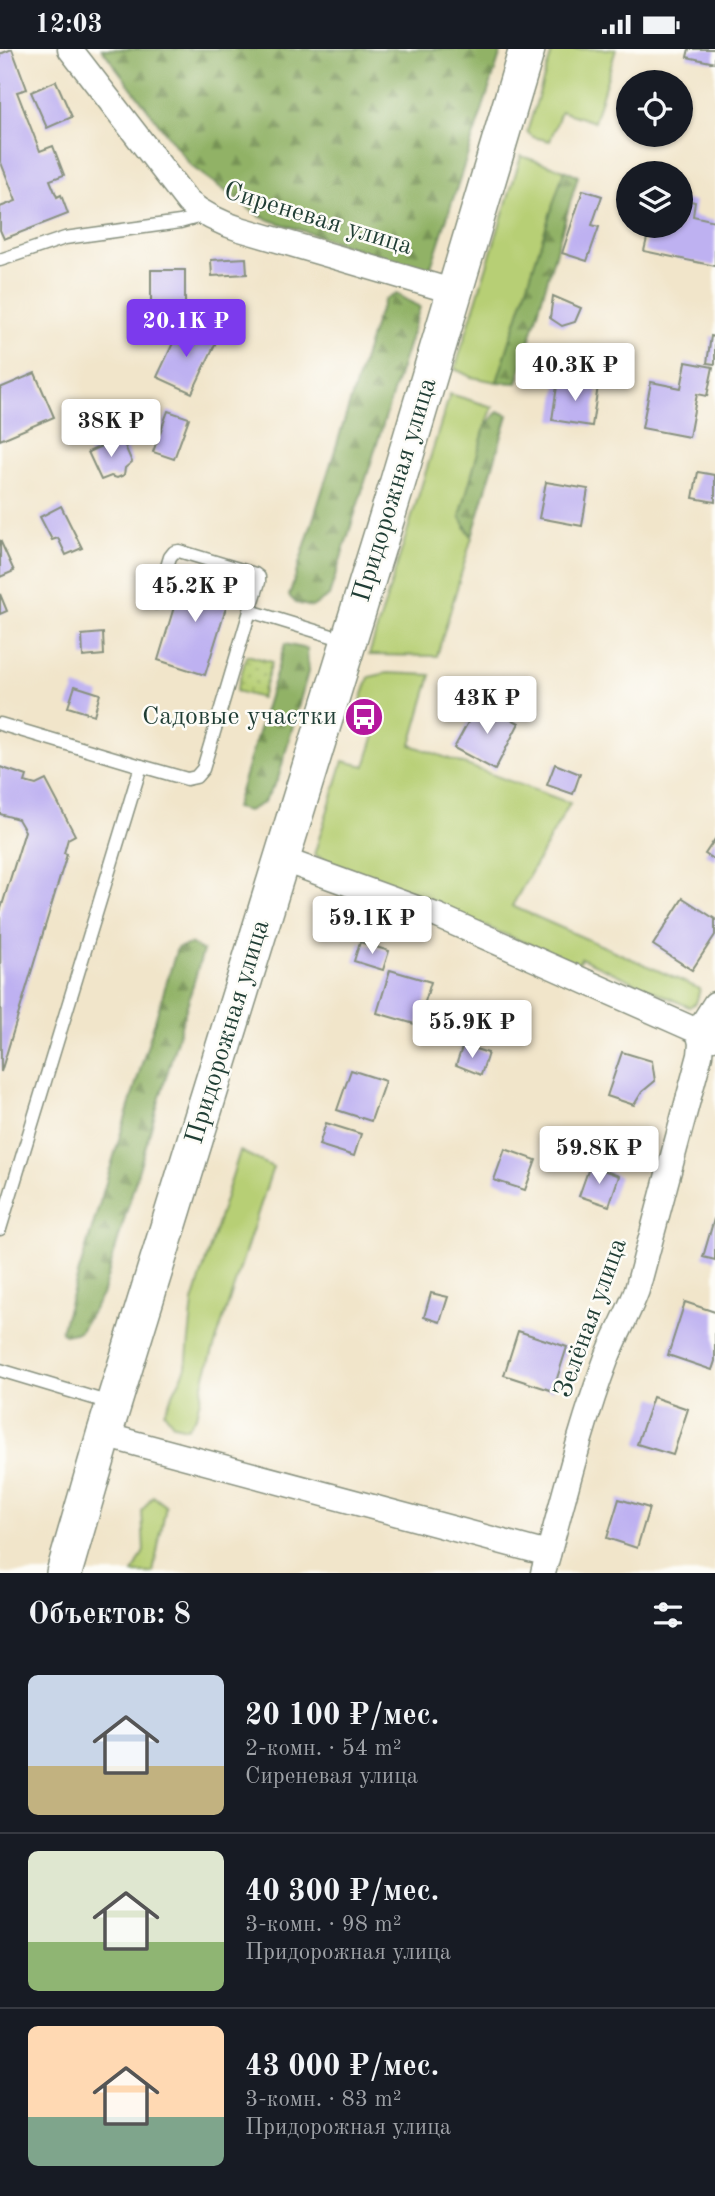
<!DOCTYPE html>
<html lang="ru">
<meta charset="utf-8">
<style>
:root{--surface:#171b24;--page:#242831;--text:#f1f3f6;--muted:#9ea1a6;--line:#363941;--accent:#7c3aed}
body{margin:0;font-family:"Old Standard TT",serif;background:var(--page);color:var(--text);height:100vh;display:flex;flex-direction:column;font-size:26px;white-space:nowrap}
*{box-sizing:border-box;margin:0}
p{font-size:23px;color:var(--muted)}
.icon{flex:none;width:38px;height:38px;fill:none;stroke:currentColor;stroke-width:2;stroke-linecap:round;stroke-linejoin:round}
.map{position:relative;height:1524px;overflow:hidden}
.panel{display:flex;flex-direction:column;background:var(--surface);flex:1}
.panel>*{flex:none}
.fabs{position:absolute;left:616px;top:21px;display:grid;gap:14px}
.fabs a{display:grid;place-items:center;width:77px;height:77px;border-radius:50%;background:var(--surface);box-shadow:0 2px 5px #0004;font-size:35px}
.price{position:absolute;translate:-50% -60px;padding:0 16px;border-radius:7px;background:#fff;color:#222;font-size:23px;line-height:46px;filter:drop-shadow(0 2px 4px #0008)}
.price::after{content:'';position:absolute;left:50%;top:42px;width:21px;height:16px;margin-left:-10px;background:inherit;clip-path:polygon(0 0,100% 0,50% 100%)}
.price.current{background:var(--accent);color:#fff}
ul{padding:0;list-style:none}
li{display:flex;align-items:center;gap:21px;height:175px;padding:0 28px}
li+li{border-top:2px solid var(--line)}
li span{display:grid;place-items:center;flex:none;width:196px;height:140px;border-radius:10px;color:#555}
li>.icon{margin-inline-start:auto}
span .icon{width:84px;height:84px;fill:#fffc;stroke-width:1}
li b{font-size:30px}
h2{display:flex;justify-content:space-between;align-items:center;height:84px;padding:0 28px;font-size:30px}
.status{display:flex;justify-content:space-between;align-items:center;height:49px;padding:0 35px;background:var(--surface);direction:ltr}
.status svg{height:19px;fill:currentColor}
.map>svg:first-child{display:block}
.green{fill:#b7cf74;stroke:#6b8654;stroke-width:2}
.forest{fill:url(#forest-firs);stroke:#58784d;stroke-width:2}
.park{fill:url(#park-dots);stroke:#6b8654;stroke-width:2}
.building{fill:#beb1f1}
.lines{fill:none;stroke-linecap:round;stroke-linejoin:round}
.service-casing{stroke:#88917f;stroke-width:15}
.minor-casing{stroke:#88917f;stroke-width:27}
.secondary-casing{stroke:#88917f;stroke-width:38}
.service{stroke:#fff;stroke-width:12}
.minor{stroke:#fff;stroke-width:24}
.secondary{stroke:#fff;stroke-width:35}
.labels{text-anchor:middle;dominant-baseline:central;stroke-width:5;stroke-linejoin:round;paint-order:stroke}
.street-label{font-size:26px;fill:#1f3d34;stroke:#fdfcf7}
.poi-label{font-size:26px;fill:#1f3d34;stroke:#fdfcf7;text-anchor:end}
</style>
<div class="status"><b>12:03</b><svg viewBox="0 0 49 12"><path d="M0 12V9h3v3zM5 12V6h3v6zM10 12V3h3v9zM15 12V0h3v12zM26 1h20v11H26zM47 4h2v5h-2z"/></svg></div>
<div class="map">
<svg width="715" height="1524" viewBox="0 0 715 1524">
<defs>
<pattern id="forest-firs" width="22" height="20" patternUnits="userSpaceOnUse" patternTransform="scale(1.75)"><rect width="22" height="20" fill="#91b266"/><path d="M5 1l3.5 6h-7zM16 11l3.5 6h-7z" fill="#769255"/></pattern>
<pattern id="park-dots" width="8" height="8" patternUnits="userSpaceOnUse" patternTransform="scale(1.75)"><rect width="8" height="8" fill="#b7cf74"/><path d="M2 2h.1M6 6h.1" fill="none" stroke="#94a960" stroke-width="1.8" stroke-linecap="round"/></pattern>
</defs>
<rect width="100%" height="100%" fill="#fdfcf7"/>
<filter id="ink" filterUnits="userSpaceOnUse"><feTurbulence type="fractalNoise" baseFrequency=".0143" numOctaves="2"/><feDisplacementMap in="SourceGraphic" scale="14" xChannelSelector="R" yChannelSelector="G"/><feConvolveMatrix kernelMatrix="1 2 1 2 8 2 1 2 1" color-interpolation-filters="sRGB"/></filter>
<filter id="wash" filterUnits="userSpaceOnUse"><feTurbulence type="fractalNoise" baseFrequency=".00686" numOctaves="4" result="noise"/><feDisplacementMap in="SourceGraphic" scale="28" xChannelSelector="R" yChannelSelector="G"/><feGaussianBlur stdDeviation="1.57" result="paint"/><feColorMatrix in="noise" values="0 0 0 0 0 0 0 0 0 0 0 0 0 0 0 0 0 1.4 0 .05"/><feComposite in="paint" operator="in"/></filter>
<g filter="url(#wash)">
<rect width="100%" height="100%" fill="#f1e5ca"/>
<g class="green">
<path d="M553 0H616L594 73 561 62 550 92 533 88 527 83Z"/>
<path d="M521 107 564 121 497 333 471 328 455 320Z"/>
<path d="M450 345 493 358 485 378 465 478 472 488 437 607 369 606Z"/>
<path d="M387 624 431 626 411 696 570 754 512 857 700 940 696 954 689 958 581 909 579 914 559 908 314 806 343 712 365 717 381 667 358 660 369 628Z"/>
<path d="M240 1102 273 1118 206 1323 196 1367 187 1379 174 1376 164 1363 186 1319 193 1253Z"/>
<path d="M153 1447 166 1457 153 1524H133L144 1502 142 1462Z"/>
</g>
<g class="forest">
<path d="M102 0H502L429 224 261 168 191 117Z"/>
<path d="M564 121 578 127 517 334 497 333Z"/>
<path d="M396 245 420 258 329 547 312 558 296 554 289 547 376 271 385 250Z"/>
<path d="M498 362 508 366 472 488 460 467 485 378Z"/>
<path d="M285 595 307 600 308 623 278 730 263 754 248 762 235 759Z"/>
<path d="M191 895 203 902 102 1246 79 1283 65 1286 61 1282 177 899Z"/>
</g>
<path class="park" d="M247 606 272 613 261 649 236 642Z"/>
<g id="blocks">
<g class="building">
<path d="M12 0 27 40 17 43 40 102 53 97 64 126 50 131 57 148 61 146 68 165 4 190 0 181V158L16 152 0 111V5Z"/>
<path d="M689 0H715V14L687 8Z"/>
<path d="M56 32 72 68 47 79 31 43Z"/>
<path d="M583 141 602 147 592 176 599 178 587 212 562 204Z"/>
<path d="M681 150 695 153 693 167 715 172V217L644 202 650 177H681Z"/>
<path d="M246 209 247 225 212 227 211 211Z"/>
<rect x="151" y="221" width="34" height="42"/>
<path d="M553 247 581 259 575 273 562 277 550 269Z"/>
<path d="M181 277 216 293 192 344 157 328Z"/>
<path d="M711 287 715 288V315L707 314Z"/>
<path d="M686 313 713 318 707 347 697 345 689 388 642 379 651 333 681 339Z"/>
<path d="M35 324 54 368 0 391V339Z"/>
<path d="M558 330 598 337 592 377 552 371Z"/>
<path d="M168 362 189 369 174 410 153 403Z"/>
<path d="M121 388 132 413 125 419 124 426 117 429 111 427 101 431 88 403Z"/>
<path d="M698 423 715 426V453L693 449Z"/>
<path d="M546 433 588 440 582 477 539 469Z"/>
<path d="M61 457 82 499 66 506 58 489 52 491 40 468Z"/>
<path d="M0 491 14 522 0 528Z"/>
<path d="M184 525 232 539 205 626 158 611Z"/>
<path d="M0 545 7 562 0 565Z"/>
<path d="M103 584 104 606 83 608 82 586Z"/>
<path d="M75 637 100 645 94 666 68 658Z"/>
<path d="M479 653 519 674 495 721 454 699Z"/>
<path d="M555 715 580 725 573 745 547 736Z"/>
<path d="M0 718 27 727 25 733 36 736 46 731 75 786 68 790 64 804 67 805 1 1023 0 863 25 782 18 770 0 765Z"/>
<path d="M715 790V811L705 805Z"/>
<path d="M683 849 715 870V886L692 921 653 896Z"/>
<path d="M360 893 389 902 383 921 354 912Z"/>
<path d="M390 921 431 933 418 976 377 964Z"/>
<path d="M463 996 488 1004 481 1026 456 1016Z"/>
<path d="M622 1003 652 1012 655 1032 642 1043 634 1056 607 1047Z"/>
<path d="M351 1021 385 1032 371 1072 337 1061Z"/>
<path d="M326 1074 361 1085 354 1107 319 1096Z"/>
<path d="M505 1100 536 1111 525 1141 494 1131Z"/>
<path d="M590 1116 619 1127 609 1157 579 1147Z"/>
<path d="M714 1170H715V1211L703 1208Z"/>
<path d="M431 1244 448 1248 440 1273 424 1268Z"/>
<path d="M685 1253 715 1263V1312L712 1321 668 1306Z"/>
<path d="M518 1282 567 1298 553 1342 504 1326Z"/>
<path d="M653 1348 688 1360 673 1406 637 1395Z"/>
<path d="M619 1450 649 1459 637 1499 607 1489Z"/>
</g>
</g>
</g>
<g filter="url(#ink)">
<use href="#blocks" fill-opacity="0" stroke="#88917f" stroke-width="2"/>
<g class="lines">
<g class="service-casing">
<g id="service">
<path d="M0 211 65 189 180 173 205 166"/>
<path d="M156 554 170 508 174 503 179 502 255 525 259 528V533L250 562"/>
<path d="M0 675 141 717 0 1180"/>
<path d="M141 717 187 730 196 728 203 720 250 562 348 592"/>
<path d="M0 1321 110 1354"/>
</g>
</g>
<g class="minor-casing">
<g id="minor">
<path d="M70 0 188 153C204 166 221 174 240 180L455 243"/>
<path d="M281 810 438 867 713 989"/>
<path d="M104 1386 548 1505"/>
<path d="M543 1524C563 1453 580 1380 606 1311 615 1287 628 1266 637 1241L700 1006 701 994 698 982 715 955"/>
</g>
</g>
<g class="secondary-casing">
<path id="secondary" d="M64 1524 104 1386 396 439 527 0"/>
</g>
<use href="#service" class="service"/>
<use href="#minor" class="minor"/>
<use href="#secondary" class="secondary"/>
</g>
</g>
<defs>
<g id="bus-disc" transform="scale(2.0125)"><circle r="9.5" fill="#b5179e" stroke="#fdfcf7"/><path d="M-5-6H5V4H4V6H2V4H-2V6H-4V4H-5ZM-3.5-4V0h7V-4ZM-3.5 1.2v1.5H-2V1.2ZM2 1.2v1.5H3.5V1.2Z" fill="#fff"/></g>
</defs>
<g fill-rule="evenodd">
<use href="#bus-disc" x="364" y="668"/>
</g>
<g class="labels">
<g class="street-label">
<text transform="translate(318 170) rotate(17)">Сиреневая улица</text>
<text transform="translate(395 441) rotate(-73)">Придорожная улица</text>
<text transform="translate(228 983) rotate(-73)">Придорожная улица</text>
<text transform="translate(591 1269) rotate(-70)">Зелёная улица</text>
</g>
<g class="poi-label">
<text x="337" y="668">Садовые участки</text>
</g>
</g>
</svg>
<div class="fabs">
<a><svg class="icon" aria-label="locate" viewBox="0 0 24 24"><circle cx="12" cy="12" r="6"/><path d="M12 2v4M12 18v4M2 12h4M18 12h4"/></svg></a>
<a><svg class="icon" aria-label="layers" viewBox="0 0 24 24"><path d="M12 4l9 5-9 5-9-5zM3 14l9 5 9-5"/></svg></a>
</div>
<b class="price current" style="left:186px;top:310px">20.1K ₽</b>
<b class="price" style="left:575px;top:354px">40.3K ₽</b>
<b class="price" style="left:111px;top:410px">38K ₽</b>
<b class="price" style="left:195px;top:575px">45.2K ₽</b>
<b class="price" style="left:487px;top:687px">43K ₽</b>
<b class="price" style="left:372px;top:907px">59.1K ₽</b>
<b class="price" style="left:472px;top:1011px">55.9K ₽</b>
<b class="price" style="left:599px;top:1137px">59.8K ₽</b>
</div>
<section class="panel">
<h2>Объектов: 8<svg class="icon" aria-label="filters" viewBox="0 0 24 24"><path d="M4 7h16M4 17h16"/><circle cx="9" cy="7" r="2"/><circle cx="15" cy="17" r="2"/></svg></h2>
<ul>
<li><span style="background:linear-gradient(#c9d6e8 65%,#c2b280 0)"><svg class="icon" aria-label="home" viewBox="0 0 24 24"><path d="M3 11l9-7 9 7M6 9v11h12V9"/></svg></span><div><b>20 100 ₽/мес.</b><p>2-комн. · 54 m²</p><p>Сиреневая улица</p></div></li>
<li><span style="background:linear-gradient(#dfe7d0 65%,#8fb573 0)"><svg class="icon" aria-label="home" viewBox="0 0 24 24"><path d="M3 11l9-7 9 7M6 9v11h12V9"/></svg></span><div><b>40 300 ₽/мес.</b><p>3-комн. · 98 m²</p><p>Придорожная улица</p></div></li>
<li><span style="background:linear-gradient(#ffd9b3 65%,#7fa58c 0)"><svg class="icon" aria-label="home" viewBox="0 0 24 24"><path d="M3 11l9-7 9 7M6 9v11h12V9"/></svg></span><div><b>43 000 ₽/мес.</b><p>3-комн. · 83 m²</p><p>Придорожная улица</p></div></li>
</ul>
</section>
